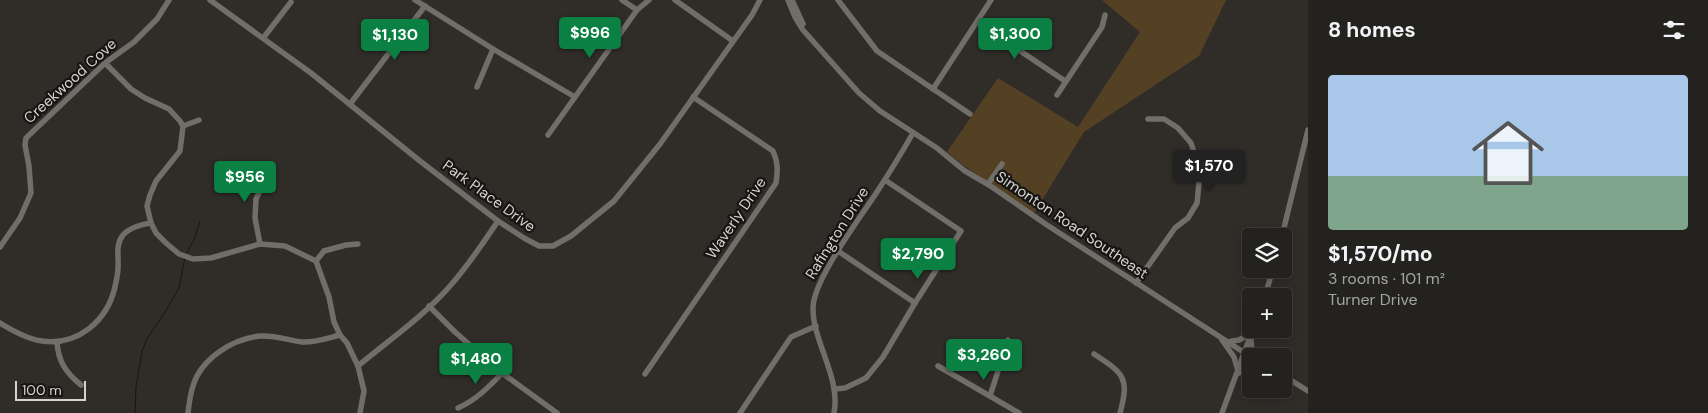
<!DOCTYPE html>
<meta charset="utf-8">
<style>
:root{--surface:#24221f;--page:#2c2a28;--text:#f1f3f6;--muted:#a3a4a4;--line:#413f3d;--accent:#0b8043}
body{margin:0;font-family:"DM Sans",sans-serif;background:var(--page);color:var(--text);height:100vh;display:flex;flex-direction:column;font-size:19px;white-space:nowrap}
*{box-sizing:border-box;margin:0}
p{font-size:16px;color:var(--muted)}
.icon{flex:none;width:28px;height:28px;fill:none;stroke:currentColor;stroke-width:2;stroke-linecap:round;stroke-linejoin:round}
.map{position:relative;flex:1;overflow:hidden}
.drawer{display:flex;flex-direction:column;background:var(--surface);width:400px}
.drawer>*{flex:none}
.buttons{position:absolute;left:1242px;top:228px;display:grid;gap:10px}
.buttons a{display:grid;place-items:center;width:50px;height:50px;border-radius:5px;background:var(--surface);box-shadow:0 2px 12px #0003,0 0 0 1px var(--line);font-size:25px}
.scale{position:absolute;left:15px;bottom:12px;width:71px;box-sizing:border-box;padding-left:5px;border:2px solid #d5d3d1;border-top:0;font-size:14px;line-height:18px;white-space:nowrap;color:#d5d3d1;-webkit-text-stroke:4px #171513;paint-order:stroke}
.price{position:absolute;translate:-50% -42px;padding:0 11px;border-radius:5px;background:var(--accent);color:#fff;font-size:16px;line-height:32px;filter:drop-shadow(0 1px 2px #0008)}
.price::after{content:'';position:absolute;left:50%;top:30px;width:15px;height:11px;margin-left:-8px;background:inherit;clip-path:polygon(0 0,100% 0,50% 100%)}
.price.current{background:#222;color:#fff}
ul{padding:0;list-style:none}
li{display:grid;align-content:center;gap:10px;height:265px;padding:0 20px}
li+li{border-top:1px solid var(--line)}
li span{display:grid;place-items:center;height:155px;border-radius:5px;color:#555}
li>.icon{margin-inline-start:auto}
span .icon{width:90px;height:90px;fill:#fffc;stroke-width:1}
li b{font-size:21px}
h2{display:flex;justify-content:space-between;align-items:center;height:60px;padding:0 20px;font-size:21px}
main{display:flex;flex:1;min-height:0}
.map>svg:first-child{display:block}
.green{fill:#544124}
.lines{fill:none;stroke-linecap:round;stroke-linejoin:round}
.stream{stroke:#211300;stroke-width:1}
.minor{stroke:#716d68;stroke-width:5.5}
.labels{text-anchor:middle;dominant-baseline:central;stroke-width:4.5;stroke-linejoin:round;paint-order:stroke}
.street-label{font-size:15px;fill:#d5d3d1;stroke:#171513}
</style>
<main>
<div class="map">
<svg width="1308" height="413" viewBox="0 0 1308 413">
<rect width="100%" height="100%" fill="#302d29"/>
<path class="green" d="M1102 0H1226L1199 56 1084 132 1034 213 963 165 947 152 998 78 1078 127 1140 32Z"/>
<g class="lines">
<g class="stream">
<path d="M187 253 195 237 200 221"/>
<path d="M135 413 136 387 142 351 147 339 167 309 179 288 185 257"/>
</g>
<g class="minor">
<path d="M210 0 311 73 420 161 498 221 524 238 539 246H553L571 236 614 201 660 144 752 15 760 0"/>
<path d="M415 0 493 49 575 97"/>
<path d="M622 0 637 10"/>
<path d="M675 0 733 41"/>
<path d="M788 0 795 17 803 30 859 93 880 111 937 148 965 171 989 185 1047 225 1251 357"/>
<path d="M792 0 803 24"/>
<path d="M838 0 877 51 970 114"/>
<path d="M977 22 1065 81"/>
<path d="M264 37 291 2"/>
<path d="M105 63 131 89 145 98 169 109 180 121 183 126 180 151 156 181 150 195 147 206 151 223 156 233 166 243 179 254 193 259 211 258 260 244 285 246 316 261 329 297 334 322 340 335 347 343 358 366 364 391 360 413"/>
<path d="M477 87 493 49"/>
<path d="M933 89 991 0"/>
<path d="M1057 95 1102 27 1105 15"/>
<path d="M350 104 425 6"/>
<path d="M183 126 199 120"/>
<path d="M548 135 637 10 649 0"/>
<path d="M988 184 1002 164"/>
<path d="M1282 236 1308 130"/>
<path d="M260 244 255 218 256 199 271 167"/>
<path d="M0 247 20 218 31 193 29 166 25 145 26 138 105 63 134 42 157 19 169 0"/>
<path d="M838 251 915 303"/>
<path d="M316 261 324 251 346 245 358 244"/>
<path d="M1136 283 1175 228 1188 218 1197 203 1199 183 1198 164 1191 143 1178 128 1164 119H1148"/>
<path d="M1265 296 1273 269"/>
<path d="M429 306 455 332 502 373 557 413"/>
<path d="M0 323C13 331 27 339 42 341 78 346 107 321 115 287 116 281 118 275 118 268 119 257 115 245 123 235 129 228 142 224 151 223"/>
<path d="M1222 340 1234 357 1238 371"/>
<path d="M1251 340 1252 350 1257 356"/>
<path d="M57 342C58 361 66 373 81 385"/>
<path d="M1227 342 1239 340 1252 333"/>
<path d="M1094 354C1123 373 1130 377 1120 413"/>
<path d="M358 366C389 340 424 316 450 286 468 266 483 243 498 221"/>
<path d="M938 366 1019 413"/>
<path d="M1239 373 1251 365"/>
<path d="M645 374 776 183C778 170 778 163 773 151L693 97"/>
<path d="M1284 376 1308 391"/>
<path d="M834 389 845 388 866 378 883 357 915 303 961 231 885 180"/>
<path d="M990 396 1008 340"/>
<path d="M458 408C476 400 489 387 502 373"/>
<path d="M188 413C189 404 190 395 193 386 201 359 232 339 260 336 275 335 288 340 302 342 314 343 328 338 340 335"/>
<path d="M740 413 791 337 816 326"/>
<path d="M834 413C841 378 813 342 813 309 812 282 859 219 875 195 888 175 901 154 913 133"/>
<path d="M1222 413 1253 329"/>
</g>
</g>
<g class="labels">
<g class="street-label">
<text transform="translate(70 81) rotate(-42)">Creekwood Cove</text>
<text transform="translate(489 196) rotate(36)">Park Place Drive</text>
<text transform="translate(736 218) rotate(-56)">Waverly Drive</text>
<text transform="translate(1072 225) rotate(34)">Simonton Road Southeast</text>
<text transform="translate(837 233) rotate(-58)">Rafington Drive</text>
</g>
</g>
</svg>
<div class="buttons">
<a><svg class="icon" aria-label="layers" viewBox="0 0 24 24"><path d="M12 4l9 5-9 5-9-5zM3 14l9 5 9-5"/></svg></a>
<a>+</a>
<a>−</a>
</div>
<div class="scale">100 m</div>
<b class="price" style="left:590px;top:59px">$996</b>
<b class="price" style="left:1015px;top:60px">$1,300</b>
<b class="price" style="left:395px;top:61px">$1,130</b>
<b class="price current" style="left:1209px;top:192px">$1,570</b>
<b class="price" style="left:245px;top:203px">$956</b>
<b class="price" style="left:918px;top:280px">$2,790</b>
<b class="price" style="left:984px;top:381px">$3,260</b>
<b class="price" style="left:476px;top:385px">$1,480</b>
</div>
<section class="drawer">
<h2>8 homes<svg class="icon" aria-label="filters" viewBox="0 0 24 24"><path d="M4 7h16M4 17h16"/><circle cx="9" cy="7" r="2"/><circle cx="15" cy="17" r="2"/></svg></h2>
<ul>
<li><span style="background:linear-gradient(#a9c7e8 65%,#7fa58c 0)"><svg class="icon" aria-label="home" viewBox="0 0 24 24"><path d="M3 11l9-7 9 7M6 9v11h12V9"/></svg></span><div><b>$1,570/mo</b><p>3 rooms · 101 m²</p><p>Turner Drive</p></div></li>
</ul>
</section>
</main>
